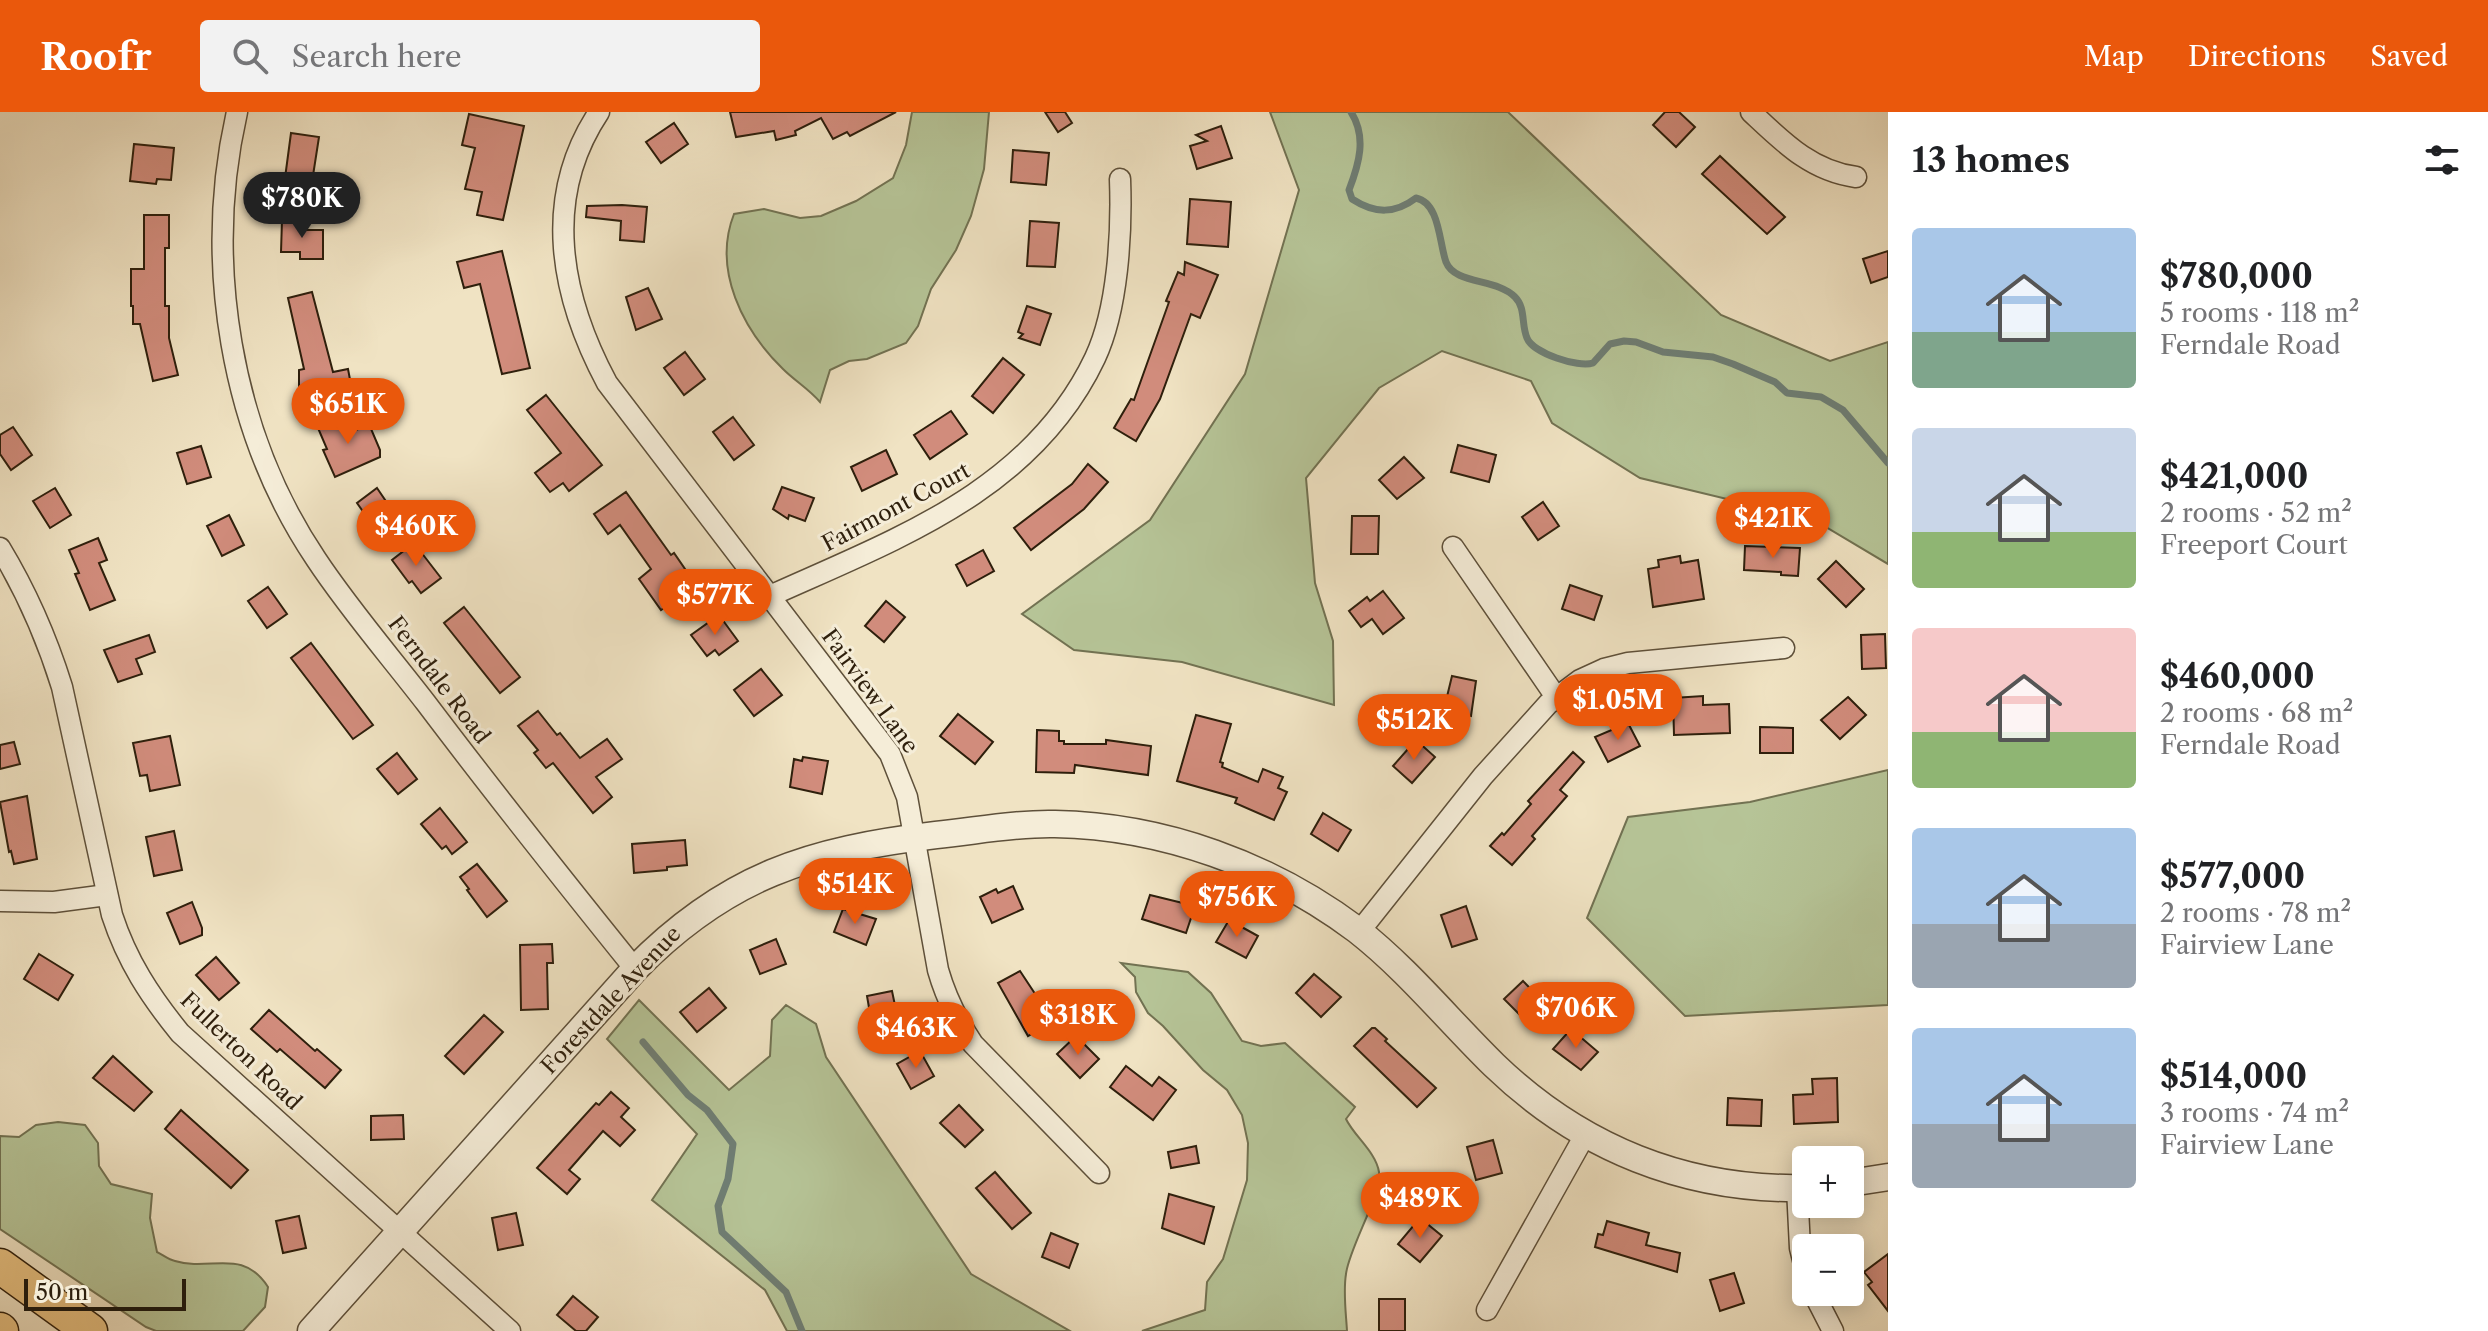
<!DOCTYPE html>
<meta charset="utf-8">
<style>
:root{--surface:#fff;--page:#f2f2f2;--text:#202124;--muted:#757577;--accent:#ea580c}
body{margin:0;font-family:"Libre Caslon Text",serif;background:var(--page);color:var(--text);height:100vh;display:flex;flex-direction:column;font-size:30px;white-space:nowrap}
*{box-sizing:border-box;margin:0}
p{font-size:26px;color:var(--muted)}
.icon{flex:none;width:44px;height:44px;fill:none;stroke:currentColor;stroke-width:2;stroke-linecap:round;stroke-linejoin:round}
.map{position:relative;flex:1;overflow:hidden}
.details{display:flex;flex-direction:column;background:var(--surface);width:600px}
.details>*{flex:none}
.controls{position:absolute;left:1792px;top:1034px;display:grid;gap:16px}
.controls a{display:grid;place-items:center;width:72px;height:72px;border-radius:8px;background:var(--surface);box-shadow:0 4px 20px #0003;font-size:40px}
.scale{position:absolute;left:24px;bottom:20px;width:162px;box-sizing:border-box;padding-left:8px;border:4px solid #2e1f0c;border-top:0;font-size:22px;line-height:28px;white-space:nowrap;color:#2e1f0c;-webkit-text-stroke:6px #f5edd8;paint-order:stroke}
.price{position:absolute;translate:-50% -68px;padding:0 18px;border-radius:28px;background:var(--accent);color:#fff;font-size:26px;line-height:52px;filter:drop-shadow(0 2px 4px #0008)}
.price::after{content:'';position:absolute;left:50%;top:48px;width:24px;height:18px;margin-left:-12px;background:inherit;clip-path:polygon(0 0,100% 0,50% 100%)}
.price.active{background:#222;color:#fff}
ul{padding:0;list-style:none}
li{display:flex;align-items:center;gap:24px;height:200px;padding:0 24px}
li span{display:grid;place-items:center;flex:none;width:224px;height:160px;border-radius:8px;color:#555}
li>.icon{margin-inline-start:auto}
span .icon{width:96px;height:96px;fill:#fffc;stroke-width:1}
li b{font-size:34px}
h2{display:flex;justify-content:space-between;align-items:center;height:96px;padding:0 24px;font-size:34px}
header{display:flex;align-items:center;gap:48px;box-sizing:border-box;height:112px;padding:0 40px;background:var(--accent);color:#fff}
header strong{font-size:38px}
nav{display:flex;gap:44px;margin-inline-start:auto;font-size:28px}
.search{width:560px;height:72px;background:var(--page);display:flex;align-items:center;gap:20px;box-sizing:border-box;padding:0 28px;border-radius:8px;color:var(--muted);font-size:30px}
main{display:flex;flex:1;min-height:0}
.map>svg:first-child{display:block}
.green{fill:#b6c497;stroke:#727252;stroke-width:2}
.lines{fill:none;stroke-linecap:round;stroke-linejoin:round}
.stream{stroke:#6f7e74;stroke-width:7}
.building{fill:#d18c7c;stroke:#2e1f0c;stroke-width:2}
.minor-casing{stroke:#5e503a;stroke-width:23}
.tertiary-casing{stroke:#5e503a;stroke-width:29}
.primary-casing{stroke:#2e1f0c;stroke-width:37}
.minor{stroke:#f5edd8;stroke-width:20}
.tertiary{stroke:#f5edd8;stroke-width:26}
.primary{stroke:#e8c282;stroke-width:34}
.labels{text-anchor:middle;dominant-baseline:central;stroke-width:6;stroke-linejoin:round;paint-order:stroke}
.street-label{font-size:22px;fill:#2e1f0c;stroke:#f5edd8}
</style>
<header>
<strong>Roofr</strong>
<div class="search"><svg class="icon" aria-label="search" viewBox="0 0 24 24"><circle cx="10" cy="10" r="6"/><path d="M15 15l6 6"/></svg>Search here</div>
<nav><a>Map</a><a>Directions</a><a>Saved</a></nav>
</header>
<main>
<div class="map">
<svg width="1888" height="1219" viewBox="0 0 1888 1219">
<rect width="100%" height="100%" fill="#f0e3c3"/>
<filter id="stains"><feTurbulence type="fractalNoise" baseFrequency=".0025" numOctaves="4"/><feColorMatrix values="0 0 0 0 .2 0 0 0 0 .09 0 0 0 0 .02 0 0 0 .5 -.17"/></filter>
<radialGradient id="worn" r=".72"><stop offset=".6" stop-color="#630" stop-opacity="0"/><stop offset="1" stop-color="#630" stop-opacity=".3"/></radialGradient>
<g class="green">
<path d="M912 0H989L984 57 971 104 956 138 931 177 918 214 906 231 867 247 849 249 830 258 820 290C809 277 795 269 783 257 743 218 712 158 734 102L764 97 800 106 821 104 856 89 893 66 906 33Z"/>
<path d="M1270 0H1508L1721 203 1830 249 1888 230V452L1814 408 1640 366 1552 311 1531 269 1442 239 1379 276 1306 366 1315 471 1333 529 1334 593 1182 550 1074 538 1022 502 1150 408 1245 262 1299 78Z"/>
<path d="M1888 658V893L1685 904 1587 806 1628 705 1750 690Z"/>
<path d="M1121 851 1188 860 1211 881 1242 929 1261 934 1285 931 1355 995 1346 1007C1354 1024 1376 1040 1379 1060 1382 1082 1349 1136 1346 1162 1343 1180 1346 1201 1347 1219H1142L1205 1198 1207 1170 1223 1147 1247 1068 1248 1031 1242 1003 1227 978 1203 958 1163 914 1148 901 1136 880 1135 865Z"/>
<path d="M639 888 729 978 770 944 772 908 786 893 816 912 826 945 971 1162 1070 1219H787L765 1178 652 1088 697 1022 607 927Z"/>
<path d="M58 1010 85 1013 98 1031 99 1054 111 1072 152 1082 150 1106 157 1140C163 1143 169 1148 175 1149 211 1160 242 1135 268 1175L265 1195 243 1219H156L146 1215 0 1117V1024L19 1025 36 1013Z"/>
</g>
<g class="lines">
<g class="stream">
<path d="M1351 0C1367 25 1359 52 1349 78L1352 87C1375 102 1395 102 1416 86 1440 91 1439 131 1446 150 1455 173 1497 166 1515 185 1526 196 1521 212 1527 226 1533 241 1578 256 1593 251L1610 232 1624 229 1636 230 1663 240 1713 245 1733 252 1775 270 1787 281 1821 285 1843 298 1888 351"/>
<path d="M643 930 688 983 707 998 733 1032 728 1067 718 1094 722 1120 786 1180 802 1219"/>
</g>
</g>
<g class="building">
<path d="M730 0H896L850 24 847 20 833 27 821 6 795 19 796 23 776 28 774 19 736 25Z"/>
<path d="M1045 0H1065L1072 11 1058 20Z"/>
<path d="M1665 0H1679L1695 15 1676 35 1653 13Z"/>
<path d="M469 2 524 14 503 108 477 103 482 80 465 77 475 36 462 33Z"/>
<path d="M674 11 688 32 661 51 646 30Z"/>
<path d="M1221 14 1232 46 1197 57 1190 34 1207 29 1196 23Z"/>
<path d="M291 21 319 25 312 70 285 66Z"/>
<path d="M134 32 174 36 171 68 157 67 156 72 130 69Z"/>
<path d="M1013 38 1049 41 1046 73 1011 70Z"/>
<path d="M1720 44 1785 105 1767 122 1702 62Z"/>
<path d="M1190 87 1231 90 1228 135 1187 132Z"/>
<path d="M622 93 647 95 644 130 620 128 621 109 586 105 587 94Z"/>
<path d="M144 103H169V136H165V194H169V226L178 263 153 269 140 212H133V194H131V157H144Z"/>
<path d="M282 108H307L306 118H323V147H300V140H281Z"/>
<path d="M1030 109 1059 111 1055 155 1027 154Z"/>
<path d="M502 139 530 256 502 262 480 172 464 176 457 150Z"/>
<path d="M1888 139V165L1871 171 1863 147Z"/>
<path d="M1185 150 1218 163 1200 206 1191 202 1160 287 1136 329 1114 316 1131 287 1134 288 1169 190 1166 189 1178 160 1184 163Z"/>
<path d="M648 176 662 207 636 218 626 185Z"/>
<path d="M312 180 333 260 348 257 352 278 310 287 309 284 304 285 303 278 299 276V258L304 257 288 186Z"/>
<path d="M1027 194 1051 202 1040 233 1019 226 1023 222 1018 220Z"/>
<path d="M685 240 705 267 684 283 664 256Z"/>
<path d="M1003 246 1024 263 993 301 972 284Z"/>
<path d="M546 283 602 353 569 379 563 371 550 380 535 361 561 341 527 298Z"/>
<path d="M951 299 967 322 930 347 914 323Z"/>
<path d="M346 304 352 320 369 312 380 338V345L335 365 323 338 327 337 318 316Z"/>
<path d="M733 305 754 333 734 348 713 320Z"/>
<path d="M13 315 32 343 11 358 0 342V323Z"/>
<path d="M1458 333 1496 343 1489 370 1451 360Z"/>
<path d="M201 334 211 365 187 372 177 341Z"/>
<path d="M886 338 897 362 862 379 851 355Z"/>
<path d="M1404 345 1424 366 1397 387 1379 368Z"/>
<path d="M1088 352 1108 370 1084 397 1031 438 1014 416 1072 372Z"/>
<path d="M782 375 814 386 805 409 789 403 788 407 773 397Z"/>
<path d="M55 376 71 403 50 416 33 389Z"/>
<path d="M377 376 396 404 376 418 357 391Z"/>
<path d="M626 380 671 443 674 441 696 473 661 498 639 467 651 457 620 413 608 422 594 402Z"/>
<path d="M1543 390 1559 414 1538 428 1522 405Z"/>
<path d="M229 403 244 433 222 444 207 414Z"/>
<path d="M1352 404H1379L1378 442H1351Z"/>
<path d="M98 426 107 448 99 451 115 488 90 498 75 462 79 461 69 438Z"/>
<path d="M414 431 441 466 421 481 412 469 409 471 392 448Z"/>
<path d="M1745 434 1800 436 1798 464 1781 463V460L1744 458Z"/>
<path d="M983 438 994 459 967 474 956 453Z"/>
<path d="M1680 444 1681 451 1698 448 1704 487 1653 495 1648 457 1659 455 1658 448Z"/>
<path d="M1836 449 1864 477 1846 495 1818 467Z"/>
<path d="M1570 473 1602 484 1594 508 1562 497Z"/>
<path d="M268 475 287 502 267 516 248 489Z"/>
<path d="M1383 479 1404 506 1383 522 1372 507 1361 515 1349 499 1367 485 1370 489Z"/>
<path d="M886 489 905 505 884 530 865 514Z"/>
<path d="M464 495 520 565 500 581 444 511Z"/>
<path d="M719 503 738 529 719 543 715 538 707 544 691 523Z"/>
<path d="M1885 522 1886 556 1862 557 1861 523Z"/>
<path d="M149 523 155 540 136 547 142 562 118 570 104 538Z"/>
<path d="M311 531 373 613 353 627 291 546Z"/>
<path d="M761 557 782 583 754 604 734 578Z"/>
<path d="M1452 564 1476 569 1471 604 1444 597Z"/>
<path d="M1703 584V593L1729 592 1730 621 1674 623 1673 586Z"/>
<path d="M1848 585 1866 603 1840 627 1821 608Z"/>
<path d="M538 599 557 623 560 621 580 646 607 627 622 647 596 665 612 685 593 701 553 651 546 656 534 641 538 638 518 614Z"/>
<path d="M958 602 993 630 975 652 940 624Z"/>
<path d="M1196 603 1231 612 1220 650 1223 651 1222 655 1258 670 1263 657 1283 665 1278 676 1287 680 1274 708 1235 691 1237 686 1177 669Z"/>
<path d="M1628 611 1640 634 1608 650 1595 625Z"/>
<path d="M1760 615 1793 616V641H1760Z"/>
<path d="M1037 618 1059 619V629H1064V632H1106V628L1151 634 1148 663 1075 653 1074 661 1036 660Z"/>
<path d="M170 624 180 673 150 679 147 663 140 664 133 631Z"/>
<path d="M1416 628 1435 645 1412 671 1393 654Z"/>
<path d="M14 630 20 652 0 657V633Z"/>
<path d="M1573 640 1584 650 1560 678 1567 684 1532 724 1535 727 1512 753 1490 734 1502 721 1504 723 1531 692 1528 689Z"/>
<path d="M397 641 417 667 398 682 377 657Z"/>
<path d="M803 645 828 649 822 682 790 675 794 647 802 649Z"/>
<path d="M27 684 37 747 14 752 11 739 9 740 0 690Z"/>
<path d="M440 696 467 730 452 742 446 734 442 737 421 712Z"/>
<path d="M1323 701 1351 718 1338 739 1311 722Z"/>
<path d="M174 719 182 758 154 764 146 725Z"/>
<path d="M685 728 687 753 667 755V758L634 761 632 732Z"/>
<path d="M477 752 507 789 487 805 467 778 469 777 460 765Z"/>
<path d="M1013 774 1023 797 992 811 980 785 996 777 998 781Z"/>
<path d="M1150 783 1195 794 1186 821 1142 807Z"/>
<path d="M192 790 202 816V823L180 832 167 801Z"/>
<path d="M1466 794 1477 827 1452 835 1441 803Z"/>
<path d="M843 797 876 807 866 833 834 820Z"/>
<path d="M1229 808 1258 824 1246 846 1216 830Z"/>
<path d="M776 827 786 852 760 862 750 838Z"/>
<path d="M552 832 553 851H547L548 897 521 898 520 833Z"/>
<path d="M39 842 73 863 58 888 24 867Z"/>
<path d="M216 845 239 871 219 888 196 863Z"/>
<path d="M1020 859 1053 909 1028 924 998 871Z"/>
<path d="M1314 862 1341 885 1321 905 1296 881Z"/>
<path d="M1523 869 1546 893 1528 911 1504 887Z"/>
<path d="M709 876 726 896 697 920 680 900Z"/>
<path d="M892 879 898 908 872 913 867 884Z"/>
<path d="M269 898 315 939 317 937 341 958 325 976 280 937 277 940 251 917Z"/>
<path d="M484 903 503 920 464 962 445 944Z"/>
<path d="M1372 916H1375L1387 927 1385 929 1436 976 1417 995 1354 934Z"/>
<path d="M1571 917 1598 940 1581 958 1553 937Z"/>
<path d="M1076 924 1099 947 1080 966 1057 942Z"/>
<path d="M920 939 934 964 911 977 897 952Z"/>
<path d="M113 944 152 980 134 999 93 966Z"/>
<path d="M1126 954 1152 974 1159 965 1176 978 1153 1008 1110 975Z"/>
<path d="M1837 966 1838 1010 1794 1012 1793 983 1813 982 1812 967Z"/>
<path d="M611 980 629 996 621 1005 635 1018 620 1034 603 1019 569 1058 580 1067 567 1082 537 1056 596 991 599 993Z"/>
<path d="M1728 986 1762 988 1761 1014 1727 1013Z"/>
<path d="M959 993 983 1018 965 1035 940 1011Z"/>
<path d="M181 998 248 1058 231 1076 165 1017Z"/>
<path d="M403 1003 404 1027 371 1028V1004Z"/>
<path d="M1493 1028 1502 1061 1476 1068 1467 1035Z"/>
<path d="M1196 1034 1199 1051 1171 1056 1168 1040Z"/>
<path d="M995 1060 1031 1101 1012 1117 976 1076Z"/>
<path d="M1169 1082 1214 1095 1204 1132 1162 1116Z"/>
<path d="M516 1101 523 1133 498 1138 492 1106Z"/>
<path d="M299 1104 306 1136 283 1141 276 1109Z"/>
<path d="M1420 1106 1442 1124 1420 1150 1398 1132Z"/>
<path d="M1607 1109 1649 1121 1646 1133 1680 1141 1677 1160 1595 1135 1598 1122 1603 1123Z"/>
<path d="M1051 1121 1078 1132 1069 1156 1042 1145Z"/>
<path d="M1888 1142V1199L1868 1173 1872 1170 1864 1160Z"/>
<path d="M1734 1161 1744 1191 1720 1199 1710 1168Z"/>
<path d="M573 1184 598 1205 586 1219H576L557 1203Z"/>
<rect x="1379" y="1187" width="26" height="32"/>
</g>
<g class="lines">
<g class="minor-casing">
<g id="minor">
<path d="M237 0C203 149 230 319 316 447 349 497 389 543 426 591 494 681 564 769 635 857"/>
<path d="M599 0C541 87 561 185 607 271L890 642 907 685 938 858C946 886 957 908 973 932L1099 1061"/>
<path d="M1751 0C1783 30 1811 59 1856 65"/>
<path d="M1453 435 1556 585"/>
<path d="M0 436C26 479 47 527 62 575L112 803C127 849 150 884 180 921L510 1219"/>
<path d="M770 484C896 427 1032 379 1095 246 1118 197 1122 121 1120 67"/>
<path d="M0 789 54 790 107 783"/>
<path d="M1359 820 1483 664 1548 592 1580 568 1604 557 1628 551 1784 536"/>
<path d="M1797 1076 1800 1136 1806 1160"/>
<path d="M1813 1180 1833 1219"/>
<path d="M1487 1198 1585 1023"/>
</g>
</g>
<g class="tertiary-casing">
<g id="tertiary">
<path d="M1850 1071 1888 1065"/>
<path d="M311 1219 635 857C726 764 810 738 936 723 976 719 1016 711 1055 712 1164 714 1270 753 1357 818 1407 857 1449 909 1494 953 1580 1036 1686 1079 1806 1076"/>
</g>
</g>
<g class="primary-casing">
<g id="primary">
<path d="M0 1154 90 1219"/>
<path d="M0 1218 1 1219"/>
</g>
</g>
<use href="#minor" class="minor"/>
<use href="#tertiary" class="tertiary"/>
<use href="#primary" class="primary"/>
</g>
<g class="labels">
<g class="street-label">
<text transform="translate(896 395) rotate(-28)">Fairmont Court</text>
<text transform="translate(439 568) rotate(53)">Ferndale Road</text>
<text transform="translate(870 579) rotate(54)">Fairview Lane</text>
<text transform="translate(611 888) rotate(-47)">Forestdale Avenue</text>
<text transform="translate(241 939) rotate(44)">Fullerton Road</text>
</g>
</g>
<rect width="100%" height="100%" filter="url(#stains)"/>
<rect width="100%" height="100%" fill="url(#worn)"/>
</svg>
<div class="controls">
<a>+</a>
<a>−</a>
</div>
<div class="scale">50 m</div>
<b class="price active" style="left:302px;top:128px">$780K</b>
<b class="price" style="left:348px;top:334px">$651K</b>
<b class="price" style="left:1773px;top:448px">$421K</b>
<b class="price" style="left:416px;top:456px">$460K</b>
<b class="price" style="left:715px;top:525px">$577K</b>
<b class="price" style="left:1618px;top:630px">$1.05M</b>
<b class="price" style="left:1414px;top:650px">$512K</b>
<b class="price" style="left:855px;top:814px">$514K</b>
<b class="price" style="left:1237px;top:827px">$756K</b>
<b class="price" style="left:1576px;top:938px">$706K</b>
<b class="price" style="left:1078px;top:945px">$318K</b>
<b class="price" style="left:916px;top:958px">$463K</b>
<b class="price" style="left:1420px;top:1128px">$489K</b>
</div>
<section class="details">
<h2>13 homes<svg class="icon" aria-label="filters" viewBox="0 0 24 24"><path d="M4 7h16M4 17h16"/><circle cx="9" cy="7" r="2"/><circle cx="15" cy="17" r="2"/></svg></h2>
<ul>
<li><span style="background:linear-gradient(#a9c7e8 65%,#7fa58c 0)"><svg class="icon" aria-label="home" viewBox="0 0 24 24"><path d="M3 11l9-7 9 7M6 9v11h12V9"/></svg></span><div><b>$780,000</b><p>5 rooms · 118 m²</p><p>Ferndale Road</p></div></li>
<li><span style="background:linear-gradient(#c9d6e8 65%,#8fb573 0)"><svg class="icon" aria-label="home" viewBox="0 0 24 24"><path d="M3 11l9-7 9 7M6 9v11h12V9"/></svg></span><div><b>$421,000</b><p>2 rooms · 52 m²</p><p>Freeport Court</p></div></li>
<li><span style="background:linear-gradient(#f6c9c9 65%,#8fb573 0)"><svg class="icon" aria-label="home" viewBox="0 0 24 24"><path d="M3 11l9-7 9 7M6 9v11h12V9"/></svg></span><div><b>$460,000</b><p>2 rooms · 68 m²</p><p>Ferndale Road</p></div></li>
<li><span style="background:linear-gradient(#a9c7e8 60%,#9aa5b1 0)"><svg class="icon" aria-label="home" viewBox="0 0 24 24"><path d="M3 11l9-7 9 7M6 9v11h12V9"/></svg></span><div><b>$577,000</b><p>2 rooms · 78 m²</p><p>Fairview Lane</p></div></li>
<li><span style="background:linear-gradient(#a9c7e8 60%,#9aa5b1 0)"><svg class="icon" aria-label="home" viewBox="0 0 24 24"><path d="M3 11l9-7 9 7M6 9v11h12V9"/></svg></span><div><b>$514,000</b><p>3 rooms · 74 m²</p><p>Fairview Lane</p></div></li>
</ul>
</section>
</main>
